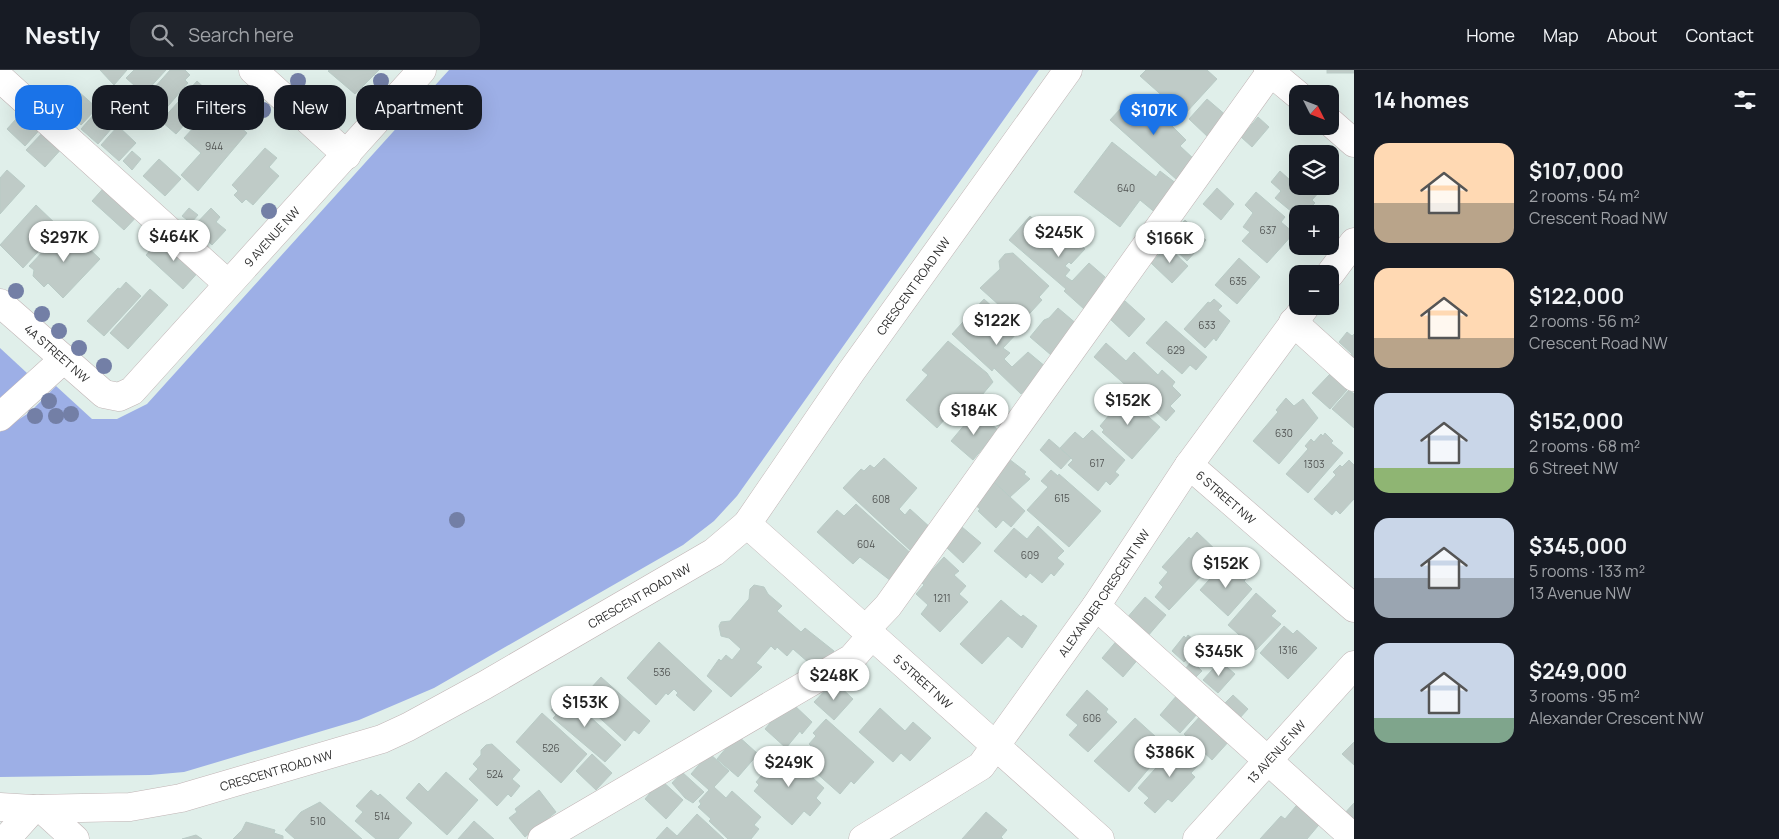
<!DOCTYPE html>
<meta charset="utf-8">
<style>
:root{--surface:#171b24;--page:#20242c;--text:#f1f3f6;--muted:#9ea1a6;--line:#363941;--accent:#1a73e8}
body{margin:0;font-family:Manrope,sans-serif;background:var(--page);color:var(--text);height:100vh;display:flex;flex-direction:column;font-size:19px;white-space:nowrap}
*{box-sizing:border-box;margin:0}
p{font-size:16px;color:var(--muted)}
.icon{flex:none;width:28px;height:28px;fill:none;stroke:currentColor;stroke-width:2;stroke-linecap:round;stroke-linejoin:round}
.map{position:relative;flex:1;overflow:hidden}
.details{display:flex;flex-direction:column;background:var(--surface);width:425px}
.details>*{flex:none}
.hud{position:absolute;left:15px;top:15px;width:475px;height:45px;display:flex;gap:10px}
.needle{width:32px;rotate:132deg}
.controls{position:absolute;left:1289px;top:15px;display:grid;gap:10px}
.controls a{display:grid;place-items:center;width:50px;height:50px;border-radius:10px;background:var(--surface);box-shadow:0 5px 20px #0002;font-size:25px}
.price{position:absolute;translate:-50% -42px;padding:0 11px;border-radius:18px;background:#fff;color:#222;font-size:16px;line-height:32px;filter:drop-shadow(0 1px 2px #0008)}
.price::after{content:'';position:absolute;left:50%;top:30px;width:15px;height:11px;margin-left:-8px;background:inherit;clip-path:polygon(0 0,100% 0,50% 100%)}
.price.selected{background:var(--accent);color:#fff}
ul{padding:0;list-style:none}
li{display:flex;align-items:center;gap:15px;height:125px;padding:0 20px}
li span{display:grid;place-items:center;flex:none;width:140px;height:100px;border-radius:15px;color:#555}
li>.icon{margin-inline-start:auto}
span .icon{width:60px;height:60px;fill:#fffc;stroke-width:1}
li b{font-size:21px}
h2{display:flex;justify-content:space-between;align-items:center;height:60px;padding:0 20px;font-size:21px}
.tag{padding:0 18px;border-radius:15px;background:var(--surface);box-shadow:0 5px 20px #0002;font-size:18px;line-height:45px}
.tag.selected{background:var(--accent);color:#fff}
header{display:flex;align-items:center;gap:30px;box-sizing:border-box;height:70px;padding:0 25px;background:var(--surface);border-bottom:1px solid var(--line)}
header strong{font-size:24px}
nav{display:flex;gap:28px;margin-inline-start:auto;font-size:18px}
.search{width:350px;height:45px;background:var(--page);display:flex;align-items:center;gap:12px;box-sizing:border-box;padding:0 18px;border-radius:15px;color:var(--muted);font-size:19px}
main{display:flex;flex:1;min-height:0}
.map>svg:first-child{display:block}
.green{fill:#9dafe6}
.building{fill:#bfcbc7;stroke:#b9cbc6}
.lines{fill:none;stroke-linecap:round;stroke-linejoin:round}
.minor-casing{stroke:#c1b4b5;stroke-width:29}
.minor{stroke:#fff;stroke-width:28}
.tree{fill:#737fa6}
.labels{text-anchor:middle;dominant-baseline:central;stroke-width:4;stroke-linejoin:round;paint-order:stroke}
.number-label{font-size:10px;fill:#525554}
.street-label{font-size:12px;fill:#2e2e2e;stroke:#fff}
</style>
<header>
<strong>Nestly</strong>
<div class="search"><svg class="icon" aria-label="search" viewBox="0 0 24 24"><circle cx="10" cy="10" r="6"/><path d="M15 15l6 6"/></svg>Search here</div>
<nav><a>Home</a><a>Map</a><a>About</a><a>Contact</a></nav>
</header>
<main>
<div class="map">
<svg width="1354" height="769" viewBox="0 0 1354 769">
<rect width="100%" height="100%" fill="#e0efea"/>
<g class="green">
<path d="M449 0H1039L737 426 714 451 683 475 434 618 359 650 184 702 150 705 0 707V362L30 342 56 316 92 349H117L147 334Z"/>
<path d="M0 278 27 303 0 333Z"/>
</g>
<g class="building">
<path d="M100 0H127L114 15Z"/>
<path d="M134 0H166L144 24 126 8Z"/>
<path d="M170 0H185L190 5 185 10 188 13 156 50 139 35Z"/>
<path d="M330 0H379L355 24 328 1Z"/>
<path d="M1146 0H1207L1217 9 1184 45 1140 6Z"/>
<rect x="1327" y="0" width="27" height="3"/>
<path d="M197 11 212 25 188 54 186 53 176 64 161 51Z"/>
<path d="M79 22 97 38 81 55 64 40Z"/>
<path d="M1134 24 1162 48 1163 47 1186 70 1180 76 1195 90 1177 110 1110 50Z"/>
<path d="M1207 29 1228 47 1209 68 1189 49Z"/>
<path d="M215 34 247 63 198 121 181 105 201 83 184 68Z"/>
<path d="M25 39 43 56 25 76 7 59Z"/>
<path d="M95 43 112 58 98 74 81 59Z"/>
<path d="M1258 47 1269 57 1252 77 1241 67Z"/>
<path d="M118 56 136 73 119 91 101 75Z"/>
<path d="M46 59 64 76 45 97 26 80Z"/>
<path d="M1112 72 1156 107 1160 101 1177 114 1157 144 1140 130 1120 157 1074 122Z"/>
<path d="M265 78 277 88 269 97 279 106 253 135 246 129 242 133 234 125 238 121 232 115Z"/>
<path d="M132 81 141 89 132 100 123 91Z"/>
<path d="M159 89 181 109 165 126 143 106Z"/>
<path d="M7 100 25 116 0 144V108Z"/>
<path d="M1280 101 1290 110 1298 101V116H1316L1321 120 1312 130 1315 133 1308 140 1306 139 1301 144H1298V147L1275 128 1281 121 1271 112Z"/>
<path d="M108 113 141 142 124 160 92 131Z"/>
<path d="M1217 118 1234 134 1221 150 1203 134Z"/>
<path d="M1256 122 1285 147 1281 152 1294 163 1267 193 1242 171 1250 162 1243 157 1253 143 1245 135Z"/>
<path d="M36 135 60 158 23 198 0 175Z"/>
<path d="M189 138 198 145 191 153 182 146Z"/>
<path d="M211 138 220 147 216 152 226 160 212 175 193 157Z"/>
<path d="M1030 146 1041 156 1049 147 1085 179 1071 194 1069 192 1065 196 1070 200 1065 206 1072 211 1089 193 1105 207 1102 211 1106 214 1084 239 1064 221 1066 219 1009 170Z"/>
<path d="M1185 150 1206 170 1187 191 1166 171Z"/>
<path d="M66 157 100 189 63 228 48 213 44 217 33 206 34 200 29 196Z"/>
<path d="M165 164 202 198 183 219 146 185Z"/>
<path d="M1167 176 1188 196 1172 213 1151 193Z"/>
<path d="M1013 183 1049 216 1039 227 1042 230 1020 254 980 218 1000 199 999 191 1005 184Z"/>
<path d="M1239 188 1260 207 1237 234 1215 215Z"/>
<path d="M126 212 141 226 104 266 87 251 118 218 120 219Z"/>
<path d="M150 219 168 235 128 279 110 263Z"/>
<path d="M984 229 1019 261 1003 278 1010 283 1004 289 1012 297 1028 282 1046 297 1021 324 994 298 992 301 952 264Z"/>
<path d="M1214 229 1222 236 1218 240 1230 251 1216 271 1214 268 1205 278 1184 259 1208 232 1210 233Z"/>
<path d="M1125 231 1145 249 1129 267 1110 249Z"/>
<path d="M1058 238 1078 255 1051 285 1030 267 1044 250 1049 248Z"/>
<path d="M1166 251 1207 287 1196 300 1190 295 1182 304 1146 273Z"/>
<path d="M1347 262 1352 266 1354 264V289L1351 286 1352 284 1339 272Z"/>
<path d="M948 271 987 303 993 312 971 338 962 330 937 358 906 330 928 305 922 300Z"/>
<path d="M1106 273 1126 291 1134 282 1158 305 1162 300 1175 312 1172 316 1181 325 1170 336 1175 341 1166 351 1094 287Z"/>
<path d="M1330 304 1347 320 1330 339 1312 323Z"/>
<path d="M1349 320 1354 324V358L1332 339Z"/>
<path d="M1120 321 1160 357 1132 389 1102 362 1104 360 1100 356 1115 338 1109 333Z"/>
<path d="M1286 328 1294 336 1303 329 1318 348 1279 394 1253 371 1278 342 1276 340Z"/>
<path d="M976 341 998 360 973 390 951 371Z"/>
<path d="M1092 360 1125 390 1115 402 1119 405 1110 415 1106 411 1098 421 1068 395 1073 390 1060 378 1075 362 1083 369Z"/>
<path d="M1325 363 1333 371 1331 373 1343 383 1308 423 1286 404 1308 379 1305 376 1311 369 1314 372 1321 364 1323 366Z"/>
<path d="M1049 369 1071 388 1061 399 1040 380Z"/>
<path d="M884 388 917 418 899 439 905 445 910 439 932 459 911 481 843 418 861 399 864 401 870 395 874 398Z"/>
<path d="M1009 389 1026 402 1024 404 1030 409 1010 427 990 409Z"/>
<path d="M1349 390 1354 395V429L1340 444 1336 440 1332 445 1314 429 1336 405 1333 402 1340 395 1342 397Z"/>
<path d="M1051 400 1058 406 1059 404 1101 441 1069 477 1027 440 1048 417 1041 411Z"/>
<path d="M994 412 1025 441 1011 457 1003 450 996 458 978 441 980 439 975 435Z"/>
<path d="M856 434 914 486 891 511 860 487 853 494 817 462 837 440 844 446Z"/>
<path d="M1038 456 1064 481 1057 488 1064 494 1054 506 1051 503 1042 513 1030 503 1026 508 994 481 1014 458 1027 469Z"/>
<path d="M962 457 981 473 963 493 945 476Z"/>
<path d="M1197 462 1221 485 1169 540 1155 527 1163 517 1159 513 1168 502 1162 497 1189 467 1191 469Z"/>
<path d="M944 487 959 501 954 505 966 516 959 524 968 532 940 562 921 544 928 535 916 524 924 515 921 512Z"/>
<path d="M1224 493 1235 503 1237 501 1246 509 1244 511 1252 519 1228 546 1200 520Z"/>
<path d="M754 515 764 517 768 524 782 536 777 541 801 562 805 558 834 581 817 600 793 579 787 586 777 577 775 580 771 576 756 593 762 597 731 627 707 606 719 589 721 591 726 585 732 590 741 579 729 568 721 566 719 556 721 552 730 551 749 529 750 519Z"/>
<path d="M1256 523 1276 541 1271 546 1281 554 1256 580 1228 555Z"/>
<path d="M1145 527 1166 545 1147 567 1126 549Z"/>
<path d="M1001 530 1021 547 1023 545 1037 556 1022 578 1008 566 982 594 960 574Z"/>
<path d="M1284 556 1293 564 1297 560 1317 578 1288 609 1260 583Z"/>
<path d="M1188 565 1200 575 1184 592 1172 581 1184 566 1186 568Z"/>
<path d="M1119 568 1140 587 1123 607 1102 588Z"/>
<path d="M659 572 712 621 694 641 676 625 678 623 674 619 668 625 666 623 656 635 627 608Z"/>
<path d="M1192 591 1202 601 1195 608 1185 599Z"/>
<path d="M1220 591 1235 604 1218 623 1203 610Z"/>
<path d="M601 607 650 651 639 664 634 660 625 671 580 630Z"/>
<path d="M834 611 853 629 834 650 814 632Z"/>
<path d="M1087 620 1108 639 1106 642 1117 652 1088 682 1069 665 1078 655 1066 645Z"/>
<path d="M565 624 621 675 605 692 553 648 556 645 551 640Z"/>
<path d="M1178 624 1199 642 1180 663 1160 645Z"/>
<path d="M1233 625 1248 639 1238 650 1222 636Z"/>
<path d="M793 634 812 652 802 664 800 661 786 678 765 659 781 640Z"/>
<path d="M880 638 905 661 913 652 931 668 910 691 901 683 893 692 859 662Z"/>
<path d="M542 643 587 684 561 713 516 672Z"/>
<path d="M1202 644 1230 670 1212 690 1184 664Z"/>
<path d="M1135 648 1167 677 1129 722 1094 691Z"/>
<path d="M826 649 874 692 854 714 851 711 840 724 805 693 816 680 809 674 816 666 813 663Z"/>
<path d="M737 665 758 684 738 707 717 689Z"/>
<path d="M1179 672 1201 692 1191 703 1195 707 1172 732 1168 729 1155 743 1144 733 1149 728 1138 718Z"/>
<path d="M1354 672V695L1342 684Z"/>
<path d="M492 674 520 700 512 709 520 716 511 727 508 724 497 736 469 709 478 699 473 694 481 685V680L486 675Z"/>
<path d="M781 679 824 718 816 728 821 733 810 746 804 741 792 755 754 721 759 715 756 712 767 699 765 697Z"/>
<path d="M709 683 729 701 714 717 726 728 732 721 761 747 754 755 759 759 751 769H728L709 751 711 749 698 737 701 734 699 731 709 720 691 704Z"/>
<path d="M592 684 612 703 596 720 576 701Z"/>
<path d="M446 702 478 730 447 765 406 728 419 713 428 722Z"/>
<path d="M682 702 704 722 693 733 685 728 672 713Z"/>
<path d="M661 710 683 730 666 749 645 729Z"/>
<path d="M371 720 378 726 380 724 412 753 398 769H376L355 751 363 742 356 736Z"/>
<path d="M539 720 556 742 525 767 509 748 517 742 515 739Z"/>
<path d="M1301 730 1323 750 1307 769H1260L1281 746 1285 749Z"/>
<path d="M320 732 362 769H295L285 760 301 742Z"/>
<path d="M1354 733V755L1343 745Z"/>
<path d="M986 742 1007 760 1001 767 1003 769H962Z"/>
<path d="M697 744 724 769H656L667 757 677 766Z"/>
<path d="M474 751 494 769H458Z"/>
<path d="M246 752 275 760 274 763 283 766V769H233L242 760Z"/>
<path d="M196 765 202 769H182Z"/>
</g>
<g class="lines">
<g class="minor-casing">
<g id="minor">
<path d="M253 0 347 85"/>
<path d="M1268 0 1298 25"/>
<path d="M0 8 228 214"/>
<path d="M1330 52 1354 73"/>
<path d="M1330 204 1354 172"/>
<path id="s1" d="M0 233 104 324 119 327 132 321 422 0"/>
<path d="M1293 252 1354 307"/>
<path d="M0 347 64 289"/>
<path id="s2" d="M1189 395 1354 538"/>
<path id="s3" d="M747 454 1100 769"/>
<path d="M1096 536 1354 768"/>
<path d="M866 559 888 536 1272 0"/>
<path id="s4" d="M0 737 33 739 130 737 181 728 382 669 408 657 485 615 714 482 747 454 851 302 1068 0"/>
<path d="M42 739 75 769"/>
<path d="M6 769 33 739"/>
<path d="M542 769 852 588 872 565"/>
<path id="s5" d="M863 769 981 696 1096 536 1189 395 1306 236"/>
<path id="s6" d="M1197 769 1354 595"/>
</g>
</g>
<use href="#minor" class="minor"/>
</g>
<g class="tree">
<circle cx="298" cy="11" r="8"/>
<circle cx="381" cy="11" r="8"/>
<circle cx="366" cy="28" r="8"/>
<circle cx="263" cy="40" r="8"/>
<circle cx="269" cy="141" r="8"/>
<circle cx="16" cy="221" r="8"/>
<circle cx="42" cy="244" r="8"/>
<circle cx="59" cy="261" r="8"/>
<circle cx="79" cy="278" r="8"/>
<circle cx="104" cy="296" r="8"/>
<circle cx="49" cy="331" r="8"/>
<circle cx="71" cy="344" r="8"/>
<circle cx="35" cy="346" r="8"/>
<circle cx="56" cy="346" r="8"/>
<circle cx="457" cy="450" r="8"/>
</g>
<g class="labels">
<g class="number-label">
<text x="214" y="76">944</text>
<text x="1126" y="118">640</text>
<text x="1268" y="160">637</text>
<text x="1238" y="211">635</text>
<text x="1207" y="255">633</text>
<text x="1176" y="280">629</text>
<text x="1284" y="363">630</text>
<text x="1097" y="393">617</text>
<text x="1314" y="394">1303</text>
<text x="1062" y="428">615</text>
<text x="881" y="429">608</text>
<text x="866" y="474">604</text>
<text x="1030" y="485">609</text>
<text x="942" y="528">1211</text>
<text x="1288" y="580">1316</text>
<text x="662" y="602">536</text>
<text x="1092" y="648">606</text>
<text x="551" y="678">526</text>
<text x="495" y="704">524</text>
<text x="382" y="746">514</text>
<text x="318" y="751">510</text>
</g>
<g class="street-label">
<text stroke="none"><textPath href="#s1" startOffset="376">9 AVENUE NW</textPath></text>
<text stroke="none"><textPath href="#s4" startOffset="1106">CRESCENT ROAD NW</textPath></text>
<text stroke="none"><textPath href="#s1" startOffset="76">4A STREET NW</textPath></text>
<text stroke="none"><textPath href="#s2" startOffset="49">6 STREET NW</textPath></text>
<text stroke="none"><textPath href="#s5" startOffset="351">ALEXANDER CRESCENT NW</textPath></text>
<text stroke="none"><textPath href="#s4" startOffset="686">CRESCENT ROAD NW</textPath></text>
<text stroke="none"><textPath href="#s3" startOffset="236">5 STREET NW</textPath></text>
<text stroke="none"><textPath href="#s6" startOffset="118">13 AVENUE NW</textPath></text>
<text stroke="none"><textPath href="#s4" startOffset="281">CRESCENT ROAD NW</textPath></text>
</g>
</g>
</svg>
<div class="controls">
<a><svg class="needle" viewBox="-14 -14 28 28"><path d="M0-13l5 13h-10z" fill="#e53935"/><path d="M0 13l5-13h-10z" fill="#9ea1a6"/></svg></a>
<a><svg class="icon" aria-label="layers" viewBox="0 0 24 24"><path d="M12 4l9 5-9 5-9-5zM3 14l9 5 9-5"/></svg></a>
<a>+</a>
<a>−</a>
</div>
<b class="price selected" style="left:1154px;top:66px">$107K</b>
<b class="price" style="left:1059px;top:188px">$245K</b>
<b class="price" style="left:174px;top:192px">$464K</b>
<b class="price" style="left:64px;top:193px">$297K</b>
<b class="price" style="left:1170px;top:194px">$166K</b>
<b class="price" style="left:997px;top:276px">$122K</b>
<b class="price" style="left:1128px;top:356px">$152K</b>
<b class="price" style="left:974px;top:366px">$184K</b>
<b class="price" style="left:1226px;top:519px">$152K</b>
<b class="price" style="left:1219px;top:607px">$345K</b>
<b class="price" style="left:834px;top:631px">$248K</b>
<b class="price" style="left:585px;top:658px">$153K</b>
<b class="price" style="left:1170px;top:708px">$386K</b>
<b class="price" style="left:789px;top:718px">$249K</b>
<div class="hud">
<a class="tag selected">Buy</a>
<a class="tag">Rent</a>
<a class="tag">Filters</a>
<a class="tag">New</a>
<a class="tag">Apartment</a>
</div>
</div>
<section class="details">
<h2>14 homes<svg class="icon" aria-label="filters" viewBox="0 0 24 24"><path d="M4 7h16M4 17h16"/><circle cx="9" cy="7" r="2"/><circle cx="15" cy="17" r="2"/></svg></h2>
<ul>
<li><span style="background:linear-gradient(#ffd9b3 60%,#b9a48a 0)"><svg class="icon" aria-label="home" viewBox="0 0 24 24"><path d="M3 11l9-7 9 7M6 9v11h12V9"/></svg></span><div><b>$107,000</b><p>2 rooms · 54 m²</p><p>Crescent Road NW</p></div></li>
<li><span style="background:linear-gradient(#ffd9b3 70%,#b9a48a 0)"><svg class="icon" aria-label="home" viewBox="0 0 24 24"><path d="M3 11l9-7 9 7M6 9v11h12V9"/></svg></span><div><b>$122,000</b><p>2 rooms · 56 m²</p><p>Crescent Road NW</p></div></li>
<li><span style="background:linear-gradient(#c9d6e8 75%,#8fb573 0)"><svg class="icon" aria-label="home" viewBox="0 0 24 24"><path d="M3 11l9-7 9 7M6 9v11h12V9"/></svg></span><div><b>$152,000</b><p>2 rooms · 68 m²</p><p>6 Street NW</p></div></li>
<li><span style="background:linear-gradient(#c9d6e8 60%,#9aa5b1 0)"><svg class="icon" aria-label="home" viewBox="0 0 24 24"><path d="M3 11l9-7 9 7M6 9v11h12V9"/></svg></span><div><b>$345,000</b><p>5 rooms · 133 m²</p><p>13 Avenue NW</p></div></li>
<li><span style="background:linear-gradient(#c9d6e8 75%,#7fa58c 0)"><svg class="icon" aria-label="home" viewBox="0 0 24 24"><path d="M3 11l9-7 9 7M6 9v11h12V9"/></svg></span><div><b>$249,000</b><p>3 rooms · 95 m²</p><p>Alexander Crescent NW</p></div></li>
</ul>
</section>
</main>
